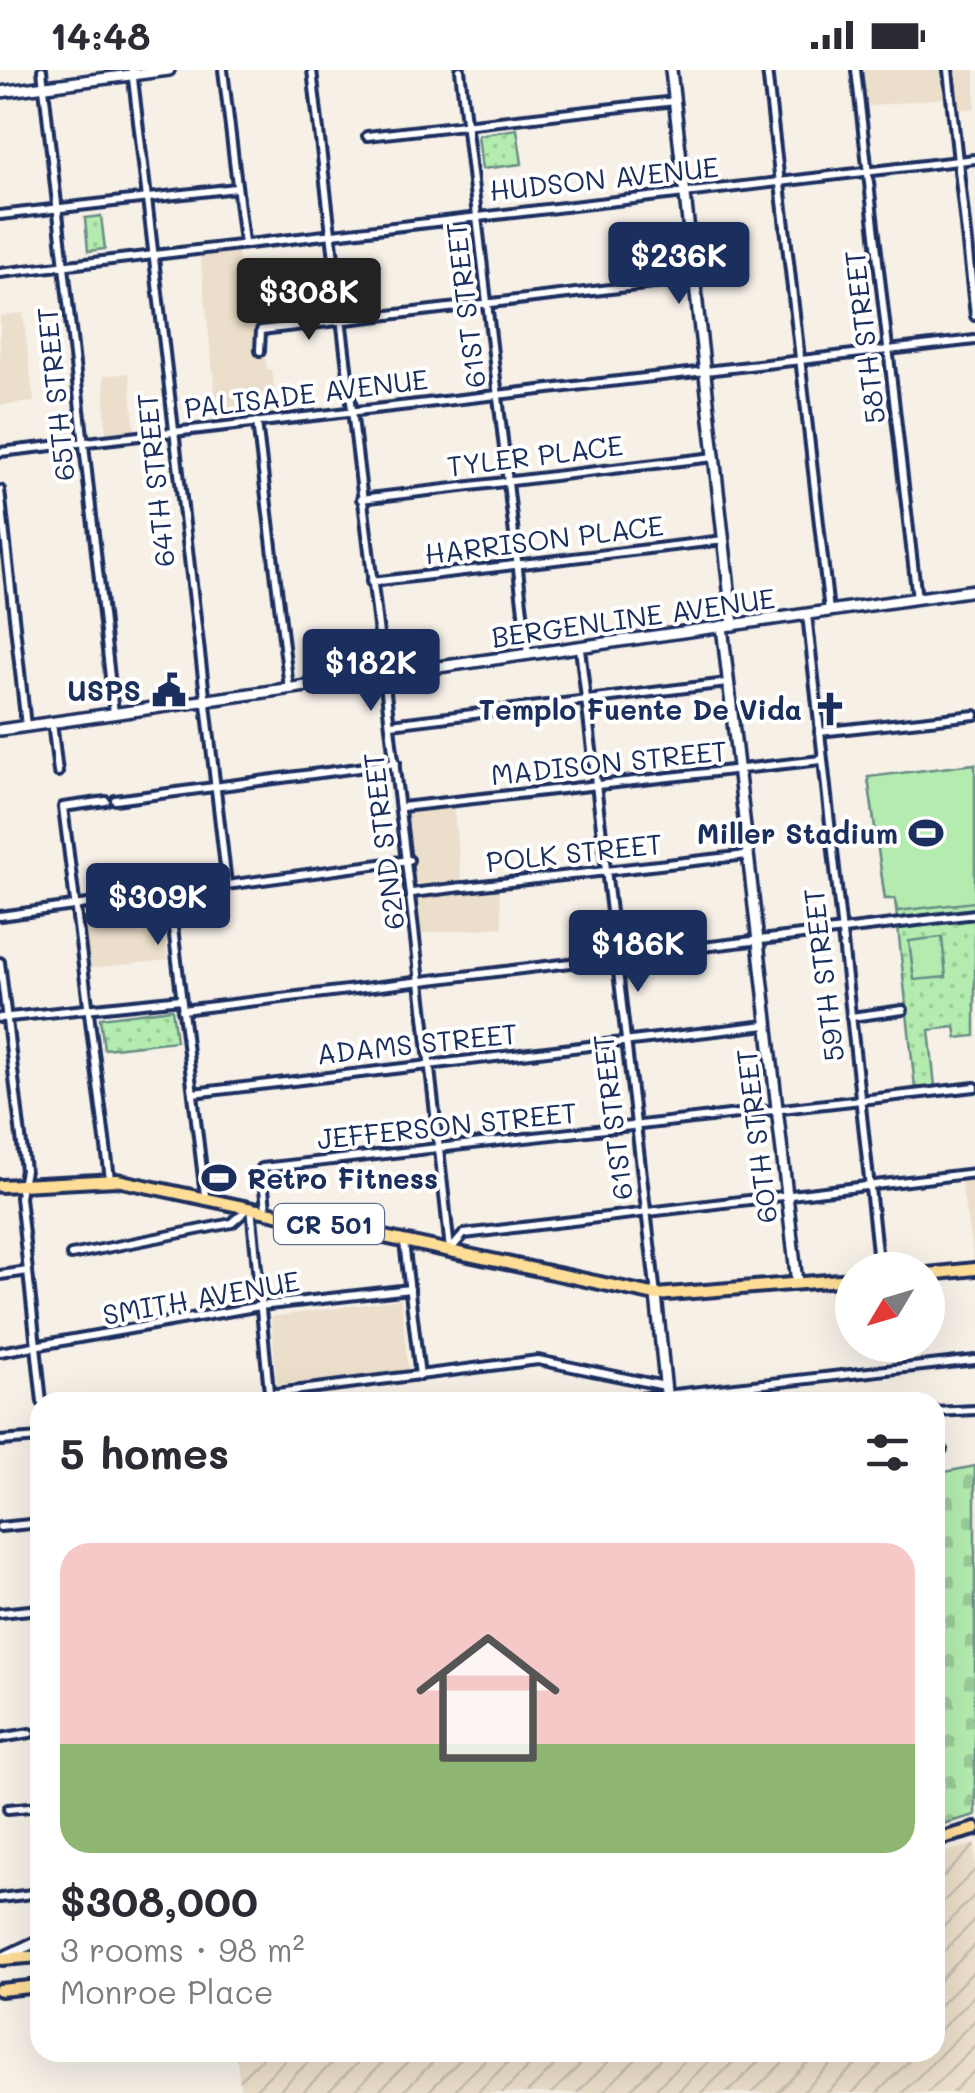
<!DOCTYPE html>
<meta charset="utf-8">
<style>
:root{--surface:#fff;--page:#f2f2f3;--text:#2b2b33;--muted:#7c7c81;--line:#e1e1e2;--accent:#1b2f5e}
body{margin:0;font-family:Mali,sans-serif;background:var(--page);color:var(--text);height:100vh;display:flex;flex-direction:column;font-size:38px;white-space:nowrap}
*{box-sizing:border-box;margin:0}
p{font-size:32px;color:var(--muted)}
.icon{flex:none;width:55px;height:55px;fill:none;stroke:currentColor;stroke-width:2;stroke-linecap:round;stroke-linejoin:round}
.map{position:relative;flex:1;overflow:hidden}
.drawer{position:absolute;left:30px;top:1322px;width:915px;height:670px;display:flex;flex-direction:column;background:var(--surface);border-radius:30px;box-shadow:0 10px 40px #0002}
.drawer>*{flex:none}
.needle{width:65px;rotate:232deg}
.buttons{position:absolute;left:835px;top:1182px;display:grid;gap:20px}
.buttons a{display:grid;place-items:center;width:110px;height:110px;border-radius:50%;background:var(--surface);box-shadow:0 10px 40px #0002;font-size:50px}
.price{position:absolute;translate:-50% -85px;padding:0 22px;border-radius:10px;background:var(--accent);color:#fff;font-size:32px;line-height:65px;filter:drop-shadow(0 2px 5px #0008)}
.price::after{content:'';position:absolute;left:50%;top:60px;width:30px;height:22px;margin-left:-15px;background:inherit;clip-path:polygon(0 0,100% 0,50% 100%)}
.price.current{background:#222;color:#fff}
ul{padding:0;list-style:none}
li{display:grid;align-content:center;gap:20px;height:530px;padding:0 30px}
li+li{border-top:2px solid var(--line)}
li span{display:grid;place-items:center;height:310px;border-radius:30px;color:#555}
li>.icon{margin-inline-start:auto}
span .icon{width:180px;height:180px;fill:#fffc;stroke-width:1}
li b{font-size:42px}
h2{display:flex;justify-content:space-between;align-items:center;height:120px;padding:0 30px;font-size:42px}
.status{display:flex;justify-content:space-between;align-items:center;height:70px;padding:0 50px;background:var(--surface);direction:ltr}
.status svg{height:28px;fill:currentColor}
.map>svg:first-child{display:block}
.built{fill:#ebdeca}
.industrial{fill:url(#industrial-furrows)}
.cemetery{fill:url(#cemetery-stones);stroke:#688e86;stroke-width:2.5}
.park{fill:url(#park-dots);stroke:#688e86;stroke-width:2.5}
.pitch{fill:#b4ecaf;stroke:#688e86;stroke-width:2.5}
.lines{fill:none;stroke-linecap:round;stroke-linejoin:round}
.street-casing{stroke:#1b2f5e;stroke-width:14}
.secondary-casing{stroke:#1b2f5e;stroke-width:16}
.primary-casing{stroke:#1b2f5e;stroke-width:18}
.street{stroke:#fff;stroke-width:6}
.secondary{stroke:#fff;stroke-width:9}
.primary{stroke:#fedd96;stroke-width:10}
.labels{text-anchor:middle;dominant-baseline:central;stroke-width:8;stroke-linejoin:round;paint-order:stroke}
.shield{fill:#fff;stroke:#5f6d8e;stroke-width:2.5}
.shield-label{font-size:25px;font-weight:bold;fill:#1b2f5e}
.street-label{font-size:28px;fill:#1b2f5e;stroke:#fff}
.poi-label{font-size:28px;font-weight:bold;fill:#1b2f5e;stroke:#fff;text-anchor:end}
</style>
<div class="status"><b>14:48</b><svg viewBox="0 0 49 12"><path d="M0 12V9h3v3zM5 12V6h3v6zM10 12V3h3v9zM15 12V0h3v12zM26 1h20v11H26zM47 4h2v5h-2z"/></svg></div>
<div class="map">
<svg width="975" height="2023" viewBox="0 0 975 2023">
<defs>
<pattern id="industrial-furrows" width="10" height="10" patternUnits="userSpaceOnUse" patternTransform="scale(2.5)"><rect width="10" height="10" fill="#ebdeca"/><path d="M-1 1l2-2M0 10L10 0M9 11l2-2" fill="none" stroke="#c9bfb0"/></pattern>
<pattern id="cemetery-stones" width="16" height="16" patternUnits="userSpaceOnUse" patternTransform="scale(2.5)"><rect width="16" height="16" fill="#b4ecaf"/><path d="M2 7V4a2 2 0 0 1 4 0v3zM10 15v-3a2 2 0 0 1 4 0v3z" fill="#9acb99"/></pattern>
<pattern id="park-dots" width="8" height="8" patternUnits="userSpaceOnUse" patternTransform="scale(2.5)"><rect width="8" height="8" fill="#b4ecaf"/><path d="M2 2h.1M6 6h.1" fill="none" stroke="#9acb99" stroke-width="1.8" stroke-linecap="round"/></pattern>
</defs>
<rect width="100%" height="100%" fill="#f6f0e7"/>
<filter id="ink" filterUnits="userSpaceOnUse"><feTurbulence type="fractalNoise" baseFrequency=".01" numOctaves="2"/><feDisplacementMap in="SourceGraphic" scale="20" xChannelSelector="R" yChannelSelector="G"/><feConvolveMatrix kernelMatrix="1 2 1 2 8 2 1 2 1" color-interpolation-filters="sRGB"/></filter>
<g filter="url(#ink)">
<g class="built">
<path d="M857 0H947L950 27 862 37Z"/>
<path d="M953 0H975V38L958 40Z"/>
<path d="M237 176 243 220 289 214 295 256 261 261 267 300H272L278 348 218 352 200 181Z"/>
<path d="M23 243 34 332 0 335V246Z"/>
<path d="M129 303 135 361 106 363 104 306Z"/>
<path d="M453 733 462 816 413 822 402 739Z"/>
<path d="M498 814 503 857 417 864 413 823Z"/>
<path d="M136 832 140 863 164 861 168 890 91 898 82 839Z"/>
<path d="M975 1103V1194H974L960 1106Z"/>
<path d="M401 1229 408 1300 277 1315 271 1247Z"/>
</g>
<path class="industrial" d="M975 1774V2023H241L236 1983 935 1982V1785Z"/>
<path class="cemetery" d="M975 1396V1745L935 1756V1404Z"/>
<g class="park">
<path d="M517 59 522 94 482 99 478 65Z"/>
<path d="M101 146 105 179 88 181 85 148Z"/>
<path d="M975 694V966L957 968 955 957 929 960 935 1016 915 1018 895 829H885L868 708Z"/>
<path d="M172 939 176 971 104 979 100 948Z"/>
</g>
<g class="pitch">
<path d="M975 694V832L897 841 895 828 885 829 868 707Z"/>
<path d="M942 867 946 907 914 910 909 871Z"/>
</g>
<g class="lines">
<g class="street-casing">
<g id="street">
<path d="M42 0 114 643"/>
<path d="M132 0 227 814"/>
<path d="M223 0 244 172"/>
<path d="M312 0C357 394 408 786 450 1180"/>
<path d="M460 0 528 585"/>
<path d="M767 0 829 541"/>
<path d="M856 0 917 529"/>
<path d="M948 0 975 246"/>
<path d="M367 66 675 31"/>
<path d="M0 145 236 118"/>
<path d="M0 203 975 89"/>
<path d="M260 281 261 260 696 209"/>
<path d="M257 352 289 618"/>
<path d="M0 382 975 270"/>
<path d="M0 420 26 656"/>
<path d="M361 429 714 387"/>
<path d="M371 512 724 470"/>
<path d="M807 544 879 1200"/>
<path d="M580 578 656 1225"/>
<path d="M52 652 58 702"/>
<path d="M391 654 727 613"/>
<path d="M819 662 975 645"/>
<path d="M115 730 396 693"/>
<path d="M106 731 63 737 110 1109"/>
<path d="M402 737 821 690"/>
<path d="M465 817 747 785"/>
<path d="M412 823 462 817"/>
<path d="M169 824 205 1125"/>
<path d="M0 846 409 790"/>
<path d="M0 892 25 1100 20 1127 42 1332"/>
<path d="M182 940 975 844"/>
<path d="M851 947 903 940"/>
<path d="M0 948 181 929"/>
<path d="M193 1023 766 955"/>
<path d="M251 1137 270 1332"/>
<path d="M266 1139 262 1098 975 1017"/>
<path d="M404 1172 420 1306"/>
<path d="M451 1179 464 1164 975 1103"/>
<path d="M71 1185 232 1153 250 1137"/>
<path d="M0 1205 28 1201"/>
<path d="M0 1282 260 1236 410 1219"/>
<path d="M269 1324 538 1290 665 1316"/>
<path d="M238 1332 269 1327"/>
<path d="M604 1332 975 1290"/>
<path d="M935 1342 975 1340"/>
<path d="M0 1371 40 1368"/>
<path d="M935 1379H942"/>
<path d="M0 1457 40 1453"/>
<path d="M0 1543 40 1539"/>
<path d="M0 1668 30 1663"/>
<path d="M8 1739 40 1736"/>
<path d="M0 1828 40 1823"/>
</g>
</g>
<g class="secondary-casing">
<g id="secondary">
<path d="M671 0 733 555"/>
<path d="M0 22 169 0"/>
<path d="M722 556 797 1213"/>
<path d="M0 660 975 520"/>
<path d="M656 1225 667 1332"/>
<path d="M2 1888 40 1870"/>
</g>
</g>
<g class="primary-casing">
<g id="primary">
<path d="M0 1116 117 1110 656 1225 852 1209"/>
<path d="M928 1204 975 1199"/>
<path d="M935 1770 975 1759"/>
<path d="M2 1889 40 1886"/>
<path d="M0 1920 40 1916"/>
</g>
</g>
<use href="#street" class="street"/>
<use href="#secondary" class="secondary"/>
<use href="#primary" class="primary"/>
</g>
</g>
<defs>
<g id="civic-bare" transform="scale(2.7)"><path d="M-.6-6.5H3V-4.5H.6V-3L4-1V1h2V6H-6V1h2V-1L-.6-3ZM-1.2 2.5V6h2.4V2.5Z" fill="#1b2f5e" stroke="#fff" stroke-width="2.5" paint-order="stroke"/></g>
<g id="church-bare" transform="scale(2.7)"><path d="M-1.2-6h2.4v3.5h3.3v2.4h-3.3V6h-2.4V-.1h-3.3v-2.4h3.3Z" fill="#1b2f5e" stroke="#fff" stroke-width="2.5" paint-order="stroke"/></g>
<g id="stadium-bare" transform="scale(2.7)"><path d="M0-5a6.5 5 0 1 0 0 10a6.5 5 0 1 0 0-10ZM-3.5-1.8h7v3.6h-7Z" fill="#1b2f5e" stroke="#fff" stroke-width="2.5" paint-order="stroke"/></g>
</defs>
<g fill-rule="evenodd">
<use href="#civic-bare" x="169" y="620"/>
<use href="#church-bare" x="830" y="639"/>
<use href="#stadium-bare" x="926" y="763"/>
<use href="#stadium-bare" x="219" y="1108"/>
</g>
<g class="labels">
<rect class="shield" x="274" y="1134" width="110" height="40" rx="8"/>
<g class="shield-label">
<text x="329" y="1154">CR 501</text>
</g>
<g class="street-label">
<text transform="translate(604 108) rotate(-6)">HUDSON AVENUE</text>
<text transform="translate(465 235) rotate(-97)">61ST STREET</text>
<text transform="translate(864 267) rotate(-97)">58TH STREET</text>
<text transform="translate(306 323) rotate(-7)">PALISADE AVENUE</text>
<text transform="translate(55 324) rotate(-96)">65TH STREET</text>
<text transform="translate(535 385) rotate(-7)">TYLER PLACE</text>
<text transform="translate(155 410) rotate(-96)">64TH STREET</text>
<text transform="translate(544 469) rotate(-7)">HARRISON PLACE</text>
<text transform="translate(633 547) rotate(-8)">BERGENLINE AVENUE</text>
<text transform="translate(609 692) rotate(-6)">MADISON STREET</text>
<text transform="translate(383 771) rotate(-97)">62ND STREET</text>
<text transform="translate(574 782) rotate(-6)">POLK STREET</text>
<text transform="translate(823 905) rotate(-97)">59TH STREET</text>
<text transform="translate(417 973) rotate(-6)">ADAMS STREET</text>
<text transform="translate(612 1047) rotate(-97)">61ST STREET</text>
<text transform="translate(447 1055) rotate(-6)">JEFFERSON STREET</text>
<text transform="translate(756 1066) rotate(-97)">60TH STREET</text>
<text transform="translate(201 1227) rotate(-10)">SMITH AVENUE</text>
</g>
<g class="poi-label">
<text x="141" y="620">USPS</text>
<text x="802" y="639">Templo Fuente De Vida</text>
<text x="898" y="763">Miller Stadium</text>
<text x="247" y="1108" text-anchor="start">Retro Fitness</text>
</g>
</g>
</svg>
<div class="buttons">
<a><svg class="needle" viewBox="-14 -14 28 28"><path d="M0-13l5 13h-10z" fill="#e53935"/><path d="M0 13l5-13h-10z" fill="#7c7c81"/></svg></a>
</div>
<b class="price" style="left:679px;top:237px">$236K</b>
<b class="price current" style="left:309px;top:273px">$308K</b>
<b class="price" style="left:371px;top:644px">$182K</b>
<b class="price" style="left:158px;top:878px">$309K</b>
<b class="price" style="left:638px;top:925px">$186K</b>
<section class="drawer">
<h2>5 homes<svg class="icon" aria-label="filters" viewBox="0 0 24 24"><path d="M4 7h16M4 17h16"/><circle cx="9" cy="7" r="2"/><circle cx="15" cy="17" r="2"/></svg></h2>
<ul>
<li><span style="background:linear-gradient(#f6c9c9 65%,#8fb573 0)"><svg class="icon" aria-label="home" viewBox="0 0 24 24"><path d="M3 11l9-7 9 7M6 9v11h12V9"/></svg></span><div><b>$308,000</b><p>3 rooms · 98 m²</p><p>Monroe Place</p></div></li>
</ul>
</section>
</div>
